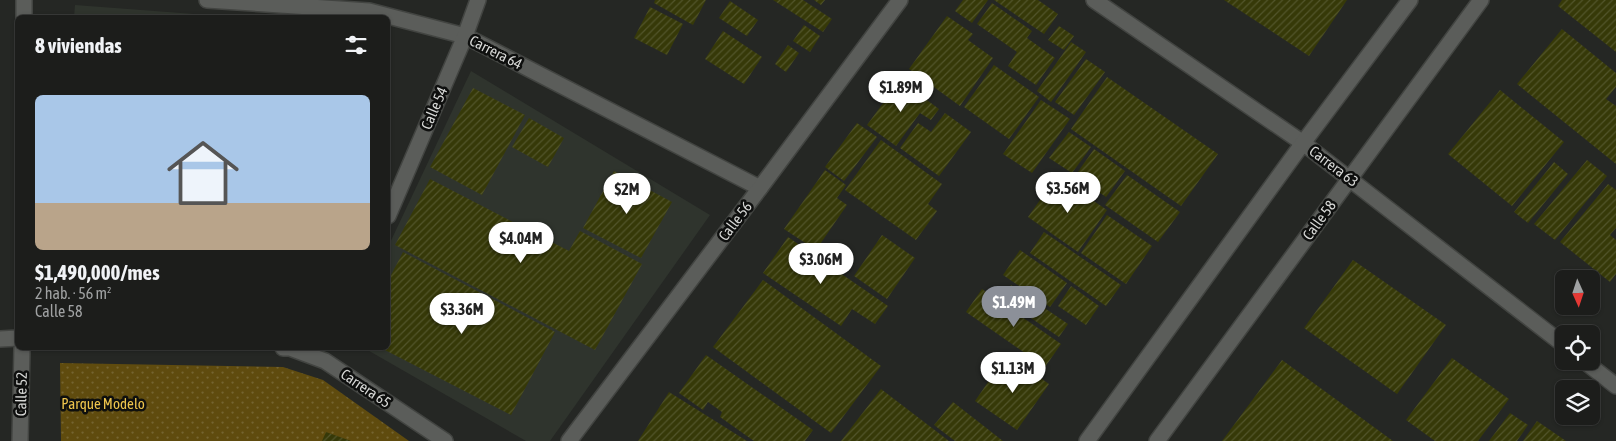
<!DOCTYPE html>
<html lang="es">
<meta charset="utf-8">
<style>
:root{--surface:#1c1d1b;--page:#292a28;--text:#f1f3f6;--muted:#a0a2a3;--line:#3a3b3a;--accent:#8c9099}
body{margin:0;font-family:"Asap Condensed",sans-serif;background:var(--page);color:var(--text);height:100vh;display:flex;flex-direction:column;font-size:19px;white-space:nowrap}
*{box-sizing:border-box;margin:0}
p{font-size:16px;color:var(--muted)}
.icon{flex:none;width:28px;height:28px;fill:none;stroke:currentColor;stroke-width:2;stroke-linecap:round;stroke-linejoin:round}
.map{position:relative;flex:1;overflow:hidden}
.side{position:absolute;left:15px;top:15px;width:375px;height:335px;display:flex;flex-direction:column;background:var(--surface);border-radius:8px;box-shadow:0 1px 4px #0004,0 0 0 1px var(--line)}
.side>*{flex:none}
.needle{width:32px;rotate:177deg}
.fabs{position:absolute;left:1555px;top:270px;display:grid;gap:10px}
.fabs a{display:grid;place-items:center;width:45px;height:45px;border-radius:8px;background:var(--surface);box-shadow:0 1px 4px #0004,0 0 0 1px var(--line);font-size:25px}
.price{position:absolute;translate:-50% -42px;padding:0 11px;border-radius:18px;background:#fff;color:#222;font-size:16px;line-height:32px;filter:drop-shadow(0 1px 2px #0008)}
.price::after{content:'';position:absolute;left:50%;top:30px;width:15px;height:11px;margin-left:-8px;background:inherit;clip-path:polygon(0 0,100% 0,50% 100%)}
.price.selected{background:var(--accent);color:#fff}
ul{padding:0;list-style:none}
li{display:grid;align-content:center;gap:10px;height:265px;padding:0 20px}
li+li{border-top:1px solid var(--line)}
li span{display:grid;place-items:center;height:155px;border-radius:8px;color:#555}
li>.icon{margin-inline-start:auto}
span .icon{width:90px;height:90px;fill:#fffc;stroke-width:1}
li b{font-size:21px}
h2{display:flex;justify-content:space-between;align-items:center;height:60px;padding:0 20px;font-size:21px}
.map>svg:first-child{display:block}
.built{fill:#2f342d}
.park{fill:url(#park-dots)}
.building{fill:url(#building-hatch)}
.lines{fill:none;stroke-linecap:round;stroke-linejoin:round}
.street-casing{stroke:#424441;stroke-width:18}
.secondary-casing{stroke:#424441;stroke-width:18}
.street{stroke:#5b5d5a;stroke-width:15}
.secondary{stroke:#5b5d5a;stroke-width:15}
.labels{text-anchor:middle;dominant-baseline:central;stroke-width:5;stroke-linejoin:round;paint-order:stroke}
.street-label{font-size:15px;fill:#d7d8d6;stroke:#0e0f0e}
.park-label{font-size:15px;fill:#ecc34c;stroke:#0e0f0e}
</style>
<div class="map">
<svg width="1616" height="441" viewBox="0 0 1616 441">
<defs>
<pattern id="park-dots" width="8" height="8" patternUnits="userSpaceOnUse" patternTransform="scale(1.25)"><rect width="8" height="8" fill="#5f4b0e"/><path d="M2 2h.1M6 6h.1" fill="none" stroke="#756430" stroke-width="1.8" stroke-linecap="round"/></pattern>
<pattern id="building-hatch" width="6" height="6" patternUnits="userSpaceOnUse" patternTransform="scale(1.25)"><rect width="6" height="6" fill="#363908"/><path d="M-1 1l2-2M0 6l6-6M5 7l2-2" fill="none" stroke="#52552b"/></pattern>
</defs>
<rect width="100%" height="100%" fill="#252724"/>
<g class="built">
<path d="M75 5 234 17H74Z"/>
<path d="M471 71 710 215 550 441H526L364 348H388V247Z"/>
</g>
<path class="park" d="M60 363 283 367 323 380 409 441H61Z"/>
<g class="building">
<path d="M655 0H706L693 25 654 3Z"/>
<path d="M773 0H803L832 19 823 32Z"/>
<path d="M814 0H825L821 5Z"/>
<path d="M963 0H988L972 23 955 11Z"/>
<path d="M994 0H1038L1058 14 1044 34Z"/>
<path d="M1224 0H1347L1309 56Z"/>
<path d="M1562 0H1616V52L1558 6Z"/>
<path d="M730 1 758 20 747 36 719 18Z"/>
<path d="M992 3 1032 31 1027 38 1055 58 1036 85 1008 66 1017 52 977 24Z"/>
<path d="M650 7 683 24 667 55 634 38Z"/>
<path d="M947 16 973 34 968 40 993 58 960 106 909 69Z"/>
<path d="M804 25 820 36 810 52 793 41Z"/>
<path d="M1059 26 1074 36 1064 50 1048 40Z"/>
<path d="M1562 29 1616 73V87L1606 99 1616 106V164L1517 84Z"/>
<path d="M723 31 762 57 744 84 705 59Z"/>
<path d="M1071 42 1086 52 1051 102 1037 91Z"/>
<path d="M788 45 799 53 786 72 775 64Z"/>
<path d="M1086 59 1105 72 1074 115 1055 102Z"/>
<path d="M994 65 1039 97 1009 139 964 107Z"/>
<path d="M1107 77 1218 154 1181 206 1071 129Z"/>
<path d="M900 80 939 109 931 120 920 113 896 146 867 125Z"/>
<path d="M473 88 525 115 482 195 430 167Z"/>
<path d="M1500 90 1564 142 1512 206 1448 154Z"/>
<path d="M1041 100 1070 119 1032 173 1003 154Z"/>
<path d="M945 113 971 132 939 176 900 148 918 123 931 132Z"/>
<path d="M529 118 564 138 548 167 512 147Z"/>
<path d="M857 123 877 137 844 181 825 167Z"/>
<path d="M1069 132 1091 147 1072 173 1049 158Z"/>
<path d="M881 140 942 184 928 204 937 211 916 240 845 190Z"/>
<path d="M1094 149 1125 171 1106 197 1075 176Z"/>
<path d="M1587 160 1607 176 1555 240 1534 224Z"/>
<path d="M1554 162 1568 174 1528 223 1514 212Z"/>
<path d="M825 170 846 185 837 198 847 205 816 250 784 229Z"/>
<path d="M614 171 672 202 641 258 583 228Z"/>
<path d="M1127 175 1180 212 1158 242 1105 205Z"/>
<path d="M1057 176 1107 210 1078 252 1028 217Z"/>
<path d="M430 179 569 251 580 231 642 264 595 350 395 245Z"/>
<path d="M1608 184 1616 190V228L1610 235 1616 240V274L1610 282 1560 242Z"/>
<path d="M1107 215 1152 246 1126 284 1081 253Z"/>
<path d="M1044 232 1121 285 1106 306 1030 253Z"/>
<path d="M882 235 915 258 887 299 854 276Z"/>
<path d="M788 237 888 306 875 324 852 309 841 326 763 273Z"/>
<path d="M1020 250 1067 283 1050 307 1003 275Z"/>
<path d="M403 252 555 332 511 415 381 348H388V281Z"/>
<path d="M1353 260 1446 325 1397 394 1304 328Z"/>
<path d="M763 280 881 366 831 433 713 347Z"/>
<path d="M1011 285 1068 324 1059 337 1001 298Z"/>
<path d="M1071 286 1099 306 1086 325 1058 306Z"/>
<path d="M982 289 1061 344 1045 367 966 312Z"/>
<path d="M706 355 813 430 805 441H754L720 417 722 412 708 402 703 410 679 393Z"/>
<path d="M1452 358 1509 399 1478 441H1435L1406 420Z"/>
<path d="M1015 360 1049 384 1017 430 975 401 995 372 1004 377Z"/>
<path d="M1282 360 1393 441H1222Z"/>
<path d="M881 389 949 441H841Z"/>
<path d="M669 392 747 441H638Z"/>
<path d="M953 402 1003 441H955L934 425Z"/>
<path d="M1510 413 1528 425 1517 441H1489Z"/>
<path d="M1537 421 1566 441H1523Z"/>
<path d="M326 432 351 441H322Z"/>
</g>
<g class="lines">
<g class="street-casing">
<g id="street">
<path d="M207 0 369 11 465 36 760 188"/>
<path d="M1094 0 1303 143 1564 345"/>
<path d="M24 18V0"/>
<path d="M388 216 465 36 478 0"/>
<path d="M0 339 18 338"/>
<path d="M283 348H290L325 361 445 441"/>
<path d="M1584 361 1616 386"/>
<path d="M20 441 22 348"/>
<path d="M569 441 760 188 900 0"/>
</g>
</g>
<g class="secondary-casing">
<g id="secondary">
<path d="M1087 441 1303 143 1410 0"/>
<path d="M1157 441 1481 0"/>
</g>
</g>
<use href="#street" class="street"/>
<use href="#secondary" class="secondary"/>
</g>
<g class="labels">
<g class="street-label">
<text transform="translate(496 52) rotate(27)">Carrera 64</text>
<text transform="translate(434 108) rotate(-67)">Calle 54</text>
<text transform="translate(1334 166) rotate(37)">Carrera 63</text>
<text transform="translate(1319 220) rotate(-54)">Calle 58</text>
<text transform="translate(735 221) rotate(-53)">Calle 56</text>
<text transform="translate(366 388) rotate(34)">Carrera 65</text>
<text transform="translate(21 394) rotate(-89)">Calle 52</text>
</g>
<g class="park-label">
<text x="103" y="403">Parque Modelo</text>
</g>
</g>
</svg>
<div class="fabs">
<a><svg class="needle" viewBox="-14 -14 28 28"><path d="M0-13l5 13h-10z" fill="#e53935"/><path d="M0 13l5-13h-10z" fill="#a0a2a3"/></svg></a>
<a><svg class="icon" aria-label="locate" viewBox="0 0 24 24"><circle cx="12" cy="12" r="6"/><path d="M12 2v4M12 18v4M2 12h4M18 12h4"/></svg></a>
<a><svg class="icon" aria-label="layers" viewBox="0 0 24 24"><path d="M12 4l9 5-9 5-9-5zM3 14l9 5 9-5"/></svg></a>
</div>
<b class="price" style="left:901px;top:113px">$1.89M</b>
<b class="price" style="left:1068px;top:214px">$3.56M</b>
<b class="price" style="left:627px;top:215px">$2M</b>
<b class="price" style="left:521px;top:264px">$4.04M</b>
<b class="price" style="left:821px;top:285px">$3.06M</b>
<b class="price selected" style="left:1014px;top:328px">$1.49M</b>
<b class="price" style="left:462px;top:335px">$3.36M</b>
<b class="price" style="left:1013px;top:394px">$1.13M</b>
<section class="side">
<h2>8 viviendas<svg class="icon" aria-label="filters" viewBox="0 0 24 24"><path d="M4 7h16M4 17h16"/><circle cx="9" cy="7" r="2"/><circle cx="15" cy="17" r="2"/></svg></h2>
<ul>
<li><span style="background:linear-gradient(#a9c7e8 70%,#b9a48a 0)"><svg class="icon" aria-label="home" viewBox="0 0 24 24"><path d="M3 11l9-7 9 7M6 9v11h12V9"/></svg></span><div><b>$1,490,000/mes</b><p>2 hab. · 56 m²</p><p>Calle 58</p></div></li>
</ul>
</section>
</div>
